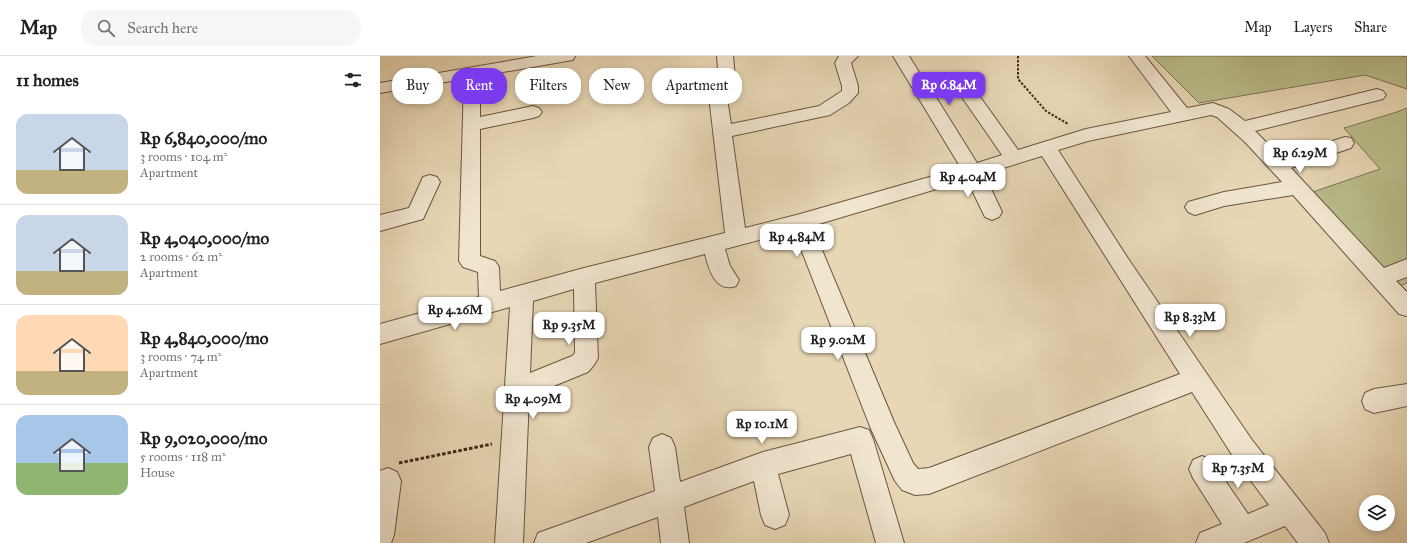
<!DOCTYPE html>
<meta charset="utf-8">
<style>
:root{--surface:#fff;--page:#f6f6f6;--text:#202124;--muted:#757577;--line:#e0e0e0;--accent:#7c3aed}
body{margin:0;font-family:"IM FELL Great Primer",serif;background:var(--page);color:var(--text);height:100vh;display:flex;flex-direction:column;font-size:15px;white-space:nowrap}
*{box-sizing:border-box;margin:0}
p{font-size:13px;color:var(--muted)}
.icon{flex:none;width:22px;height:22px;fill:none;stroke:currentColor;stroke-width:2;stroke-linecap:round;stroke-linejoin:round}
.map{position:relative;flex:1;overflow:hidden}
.panel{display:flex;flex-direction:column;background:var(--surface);width:380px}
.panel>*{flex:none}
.banner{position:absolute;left:12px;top:12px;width:380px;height:36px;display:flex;gap:8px}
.tools{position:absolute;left:979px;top:439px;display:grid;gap:8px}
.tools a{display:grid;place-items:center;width:36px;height:36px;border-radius:50%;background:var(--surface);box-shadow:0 2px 6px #0003;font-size:20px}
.price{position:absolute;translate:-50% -34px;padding:0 9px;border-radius:8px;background:#fff;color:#222;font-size:13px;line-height:26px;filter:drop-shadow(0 1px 2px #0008)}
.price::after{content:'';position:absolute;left:50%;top:24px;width:12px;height:9px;margin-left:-6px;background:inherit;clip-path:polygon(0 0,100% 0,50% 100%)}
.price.active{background:var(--accent);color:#fff}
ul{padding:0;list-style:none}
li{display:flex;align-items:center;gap:12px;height:100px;padding:0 16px}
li+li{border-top:1px solid var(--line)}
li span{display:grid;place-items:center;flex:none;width:112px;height:80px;border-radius:12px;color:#555}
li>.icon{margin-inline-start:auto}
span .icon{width:48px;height:48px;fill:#fffc;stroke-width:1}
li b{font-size:17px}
h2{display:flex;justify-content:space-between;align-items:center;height:48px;padding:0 16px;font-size:17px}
.pill{padding:0 14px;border-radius:16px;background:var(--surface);box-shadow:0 2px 6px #0003;font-size:14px;line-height:36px}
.pill.active{background:var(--accent);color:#fff}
header{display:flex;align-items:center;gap:24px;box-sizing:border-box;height:56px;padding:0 20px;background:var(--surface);border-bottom:1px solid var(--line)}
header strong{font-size:19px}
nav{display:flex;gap:22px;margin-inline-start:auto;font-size:14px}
.search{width:280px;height:36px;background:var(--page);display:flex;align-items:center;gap:10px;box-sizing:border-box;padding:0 14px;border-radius:16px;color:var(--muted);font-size:15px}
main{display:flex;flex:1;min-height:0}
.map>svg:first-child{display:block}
.green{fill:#b9bd8b;stroke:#7e7454}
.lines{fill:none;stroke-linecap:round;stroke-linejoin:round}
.minor-casing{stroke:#6c5542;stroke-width:2}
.path-far1{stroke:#432a1c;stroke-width:2;stroke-dasharray:2.5 1.5;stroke-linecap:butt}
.path{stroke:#432a1c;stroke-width:3;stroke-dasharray:3.5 2;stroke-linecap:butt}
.minor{fill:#f0e5cf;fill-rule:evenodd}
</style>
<header>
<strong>Map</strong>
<div class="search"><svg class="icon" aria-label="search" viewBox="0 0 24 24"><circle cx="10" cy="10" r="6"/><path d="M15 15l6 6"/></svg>Search here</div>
<nav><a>Map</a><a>Layers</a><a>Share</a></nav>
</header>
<main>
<section class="panel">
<h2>11 homes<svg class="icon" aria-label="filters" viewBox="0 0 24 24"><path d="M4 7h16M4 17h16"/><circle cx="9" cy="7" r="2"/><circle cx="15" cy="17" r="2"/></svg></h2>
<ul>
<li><span style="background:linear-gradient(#c9d6e8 70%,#c2b280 0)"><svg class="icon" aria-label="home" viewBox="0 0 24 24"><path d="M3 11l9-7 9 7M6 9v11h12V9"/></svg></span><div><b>Rp 6,840,000/mo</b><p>3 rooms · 104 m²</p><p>Apartment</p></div></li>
<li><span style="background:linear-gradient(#c9d6e8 70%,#c2b280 0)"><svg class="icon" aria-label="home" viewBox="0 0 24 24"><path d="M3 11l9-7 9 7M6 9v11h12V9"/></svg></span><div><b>Rp 4,040,000/mo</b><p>2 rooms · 62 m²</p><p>Apartment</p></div></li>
<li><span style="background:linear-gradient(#ffd9b3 70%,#c2b280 0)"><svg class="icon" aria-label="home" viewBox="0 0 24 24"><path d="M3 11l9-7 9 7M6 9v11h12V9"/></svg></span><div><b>Rp 4,840,000/mo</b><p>3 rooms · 74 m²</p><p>Apartment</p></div></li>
<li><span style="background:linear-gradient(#a9c7e8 60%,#8fb573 0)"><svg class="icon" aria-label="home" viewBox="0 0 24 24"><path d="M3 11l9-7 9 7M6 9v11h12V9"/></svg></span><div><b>Rp 9,020,000/mo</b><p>5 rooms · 118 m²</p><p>House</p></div></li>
</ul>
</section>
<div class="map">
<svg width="1027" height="487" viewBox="0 0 1027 487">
<rect width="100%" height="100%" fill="#e8d7b5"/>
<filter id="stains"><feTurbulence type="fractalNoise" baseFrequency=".005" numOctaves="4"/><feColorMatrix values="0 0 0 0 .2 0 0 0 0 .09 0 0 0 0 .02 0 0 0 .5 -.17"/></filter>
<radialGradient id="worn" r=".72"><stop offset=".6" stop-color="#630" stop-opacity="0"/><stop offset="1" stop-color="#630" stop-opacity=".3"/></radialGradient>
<g class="green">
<path d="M772 0H1022L1027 1V33L985 19 819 47Z"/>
<path d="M1027 52V227L1012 233 927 138 1000 113 964 72 1017 56Z"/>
</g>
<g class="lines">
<g class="minor-casing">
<g id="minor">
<path d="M157 0H195L193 4 187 5 100 20V61L153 50 159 52 162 56 159 60 153 62 100 73V200L115 205 119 211 120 235 204 212 345 177 330 49C338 30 339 20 337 0H353L355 21 353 33 348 49 351 68 439 50 462 35V30L455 7 459 0H478L471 7 478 30V37L469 47 450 59 352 80 365 172 420 158 581 112 513 0H529L547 29 593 21 599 22 601 26 599 30 593 31 638 94 706 73 791 56 749 0H765L807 52 833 47 849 53 865 65 997 33 1003 35 1006 39 1003 43 875 75 901 101 965 81 971 82 974 87 971 92 911 112 1004 212 1027 203V221L1016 225 1027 236V260L1019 258 913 139 844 150 815 159 808 156 805 151 808 146 844 136 902 126 865 86 837 61 831 59 708 85 678 94 747 201 872 384 945 477 949 487H918L905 470 864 487H816L820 477 842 468 813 422 809 413 813 404 822 400 831 404 868 458 889 449 854 402 812 336 549 438 535 439 522 434 515 425 491 373 414 175 345 193 350 210 359 224 356 230C336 237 329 214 325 198L215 227 218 302 214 309 208 316 149 340 143 487H115L130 251 0 288V268L99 241 98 216 83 211 79 205 84 23 0 37V27ZM577 34 622 99 597 107 554 38ZM662 100 800 318 549 412 538 413 533 407 514 366 432 170 587 124 605 161 612 164 619 161 622 156 604 118ZM194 233 195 297 192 300 150 317 153 245Z"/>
<path d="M50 119 57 121 60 126 43 163 0 175V159L29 152 43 121Z"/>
<path d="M1027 328V350L994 357 985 353 982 345 985 337 994 333Z"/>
<path d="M480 371 489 374 493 383 524 487H496L471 398 398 418 409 459 405 469 395 473 385 469 381 459 374 425 304 451 309 487H281L278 461 206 487H154L158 477 275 435 269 391 273 382 282 378 291 382 295 391 300 426 383 396Z"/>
<path d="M8 412 17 416 21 425 14 479 11 487H0V415Z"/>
</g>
</g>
<path class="path-far1" d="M638 0V23L666 55 688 68"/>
<path class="path" d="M19 407 112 388"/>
<use href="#minor" class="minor"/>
</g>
<rect width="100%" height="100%" filter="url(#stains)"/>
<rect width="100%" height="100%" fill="url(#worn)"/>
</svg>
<div class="tools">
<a><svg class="icon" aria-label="layers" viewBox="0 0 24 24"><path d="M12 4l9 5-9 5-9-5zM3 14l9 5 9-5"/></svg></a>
</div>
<b class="price active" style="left:569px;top:50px">Rp 6.84M</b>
<b class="price" style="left:920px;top:118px">Rp 6.29M</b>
<b class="price" style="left:588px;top:142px">Rp 4.04M</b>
<b class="price" style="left:417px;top:202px">Rp 4.84M</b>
<b class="price" style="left:75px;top:275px">Rp 4.26M</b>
<b class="price" style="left:810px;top:282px">Rp 8.33M</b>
<b class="price" style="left:189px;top:290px">Rp 9.35M</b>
<b class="price" style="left:458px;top:305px">Rp 9.02M</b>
<b class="price" style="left:153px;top:364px">Rp 4.09M</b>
<b class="price" style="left:382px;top:389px">Rp 10.1M</b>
<b class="price" style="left:858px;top:433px">Rp 7.35M</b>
<div class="banner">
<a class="pill">Buy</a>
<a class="pill active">Rent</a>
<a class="pill">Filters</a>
<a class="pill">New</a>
<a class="pill">Apartment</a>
</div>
</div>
</main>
